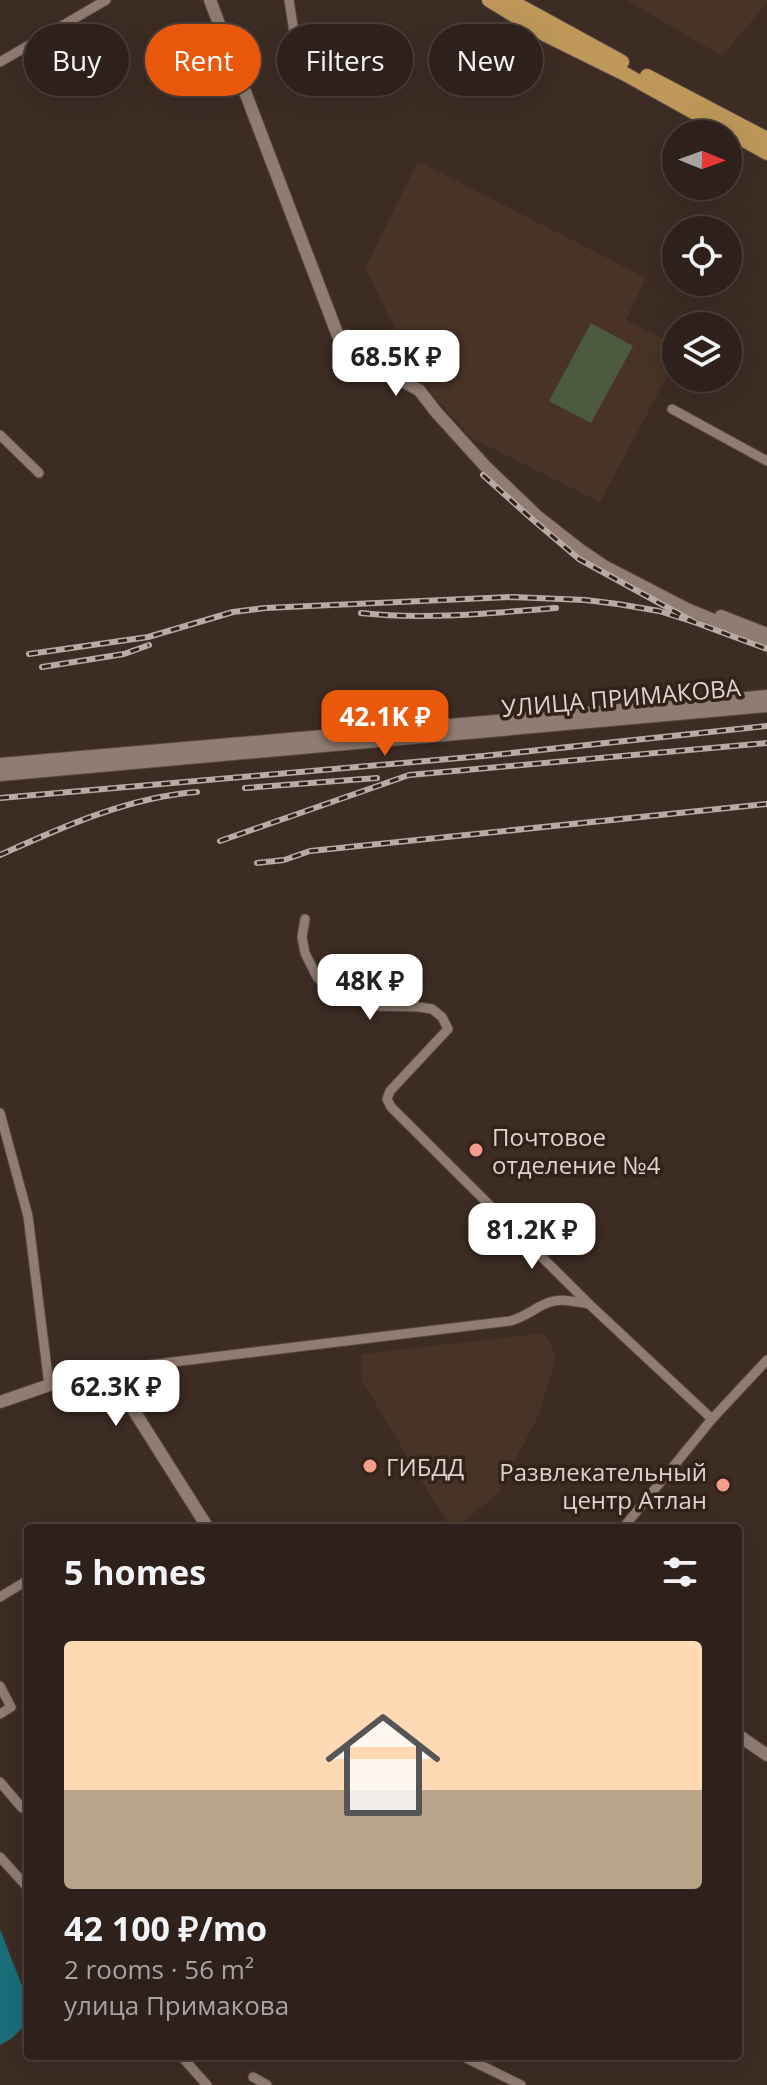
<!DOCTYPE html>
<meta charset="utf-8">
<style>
:root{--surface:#2e211b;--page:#3a2e28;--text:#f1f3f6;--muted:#a7a3a3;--line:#493e3a;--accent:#ea580c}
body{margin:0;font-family:"Open Sans",sans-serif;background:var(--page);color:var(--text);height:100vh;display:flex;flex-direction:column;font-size:30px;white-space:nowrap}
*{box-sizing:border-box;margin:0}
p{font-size:26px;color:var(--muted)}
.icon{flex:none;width:44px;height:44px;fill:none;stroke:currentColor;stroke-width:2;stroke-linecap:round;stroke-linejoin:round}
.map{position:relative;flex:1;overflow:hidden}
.sheet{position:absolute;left:24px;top:1524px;width:718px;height:536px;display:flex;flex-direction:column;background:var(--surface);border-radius:8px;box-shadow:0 8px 32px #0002,0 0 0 2px var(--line)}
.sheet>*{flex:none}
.hud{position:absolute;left:24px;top:24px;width:720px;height:72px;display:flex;gap:16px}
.needle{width:52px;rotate:91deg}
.controls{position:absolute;left:662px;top:120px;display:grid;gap:16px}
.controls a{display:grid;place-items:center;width:80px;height:80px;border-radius:50%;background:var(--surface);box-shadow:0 8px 32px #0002,0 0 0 2px var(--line);font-size:40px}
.price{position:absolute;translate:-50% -68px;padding:0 18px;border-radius:16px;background:#fff;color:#222;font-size:26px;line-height:52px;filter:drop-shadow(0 2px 4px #0008)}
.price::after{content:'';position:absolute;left:50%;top:48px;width:24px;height:18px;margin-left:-12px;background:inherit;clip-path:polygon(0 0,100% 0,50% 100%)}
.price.on{background:var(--accent);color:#fff}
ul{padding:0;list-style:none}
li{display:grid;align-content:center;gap:16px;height:424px;padding:0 40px}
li+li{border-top:2px solid var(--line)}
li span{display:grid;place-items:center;height:248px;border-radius:8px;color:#555}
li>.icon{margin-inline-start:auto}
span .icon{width:144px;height:144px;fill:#fffc;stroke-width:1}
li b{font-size:34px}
h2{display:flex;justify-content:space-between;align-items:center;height:96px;padding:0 40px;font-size:34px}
.pill{padding:0 28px;border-radius:36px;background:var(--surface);box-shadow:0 8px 32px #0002,0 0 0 2px var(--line);font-size:28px;line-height:72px}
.pill.on{background:var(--accent);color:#fff}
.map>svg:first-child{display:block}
.built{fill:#493327}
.green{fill:#4c5b3e}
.water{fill:#1b6e7a}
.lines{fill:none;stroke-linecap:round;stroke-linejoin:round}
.minor-casing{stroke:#574942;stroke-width:11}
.secondary-casing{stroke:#574942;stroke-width:14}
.primary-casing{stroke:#574942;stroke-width:16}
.minor{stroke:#907c72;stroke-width:9}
.secondary{stroke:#907c72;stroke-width:12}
.primary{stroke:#be9759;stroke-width:14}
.rail-casing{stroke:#b8aba5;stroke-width:6}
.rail{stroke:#32221a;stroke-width:3;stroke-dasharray:9;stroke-linecap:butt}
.poi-dot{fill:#f49d8b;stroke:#32221a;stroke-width:3}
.labels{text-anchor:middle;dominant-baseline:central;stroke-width:7;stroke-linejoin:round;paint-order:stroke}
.street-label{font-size:24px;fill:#ddd2cc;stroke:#32221a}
.poi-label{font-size:24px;fill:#ddd2cc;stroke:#32221a;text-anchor:start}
</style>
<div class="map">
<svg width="767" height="2085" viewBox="0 0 767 2085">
<rect width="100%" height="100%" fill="#3d2c24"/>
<g class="built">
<path d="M626 0H767V3L722 56Z"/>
<path d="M418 161 646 278 626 320 676 345V360L600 502 472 438 421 382 365 268Z"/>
<path d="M545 1333 556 1357 539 1414 498 1494 455 1528H450L361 1379 362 1354Z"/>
</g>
<path class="green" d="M591 323 633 346 591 423 549 401Z"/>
<path class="water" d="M0 1929 22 1986 28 1990V2022L12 2038 0 2045Z"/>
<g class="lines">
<g class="minor-casing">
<g id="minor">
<path d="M289 0 301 77"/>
<path d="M0 62 106 0"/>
<path d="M672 409 767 461"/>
<path d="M0 435 39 473"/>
<path d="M305 919 302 937 305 953 317 977 334 994 375 1006 419 1007 432 1009 442 1017 448 1029 390 1091 387 1099 391 1107 589 1304 712 1419"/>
<path d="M0 1113 28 1216 49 1385"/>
<path d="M112 1376 130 1368 148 1365 510 1321C528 1316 535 1307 550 1302 563 1298 576 1302 589 1304"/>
<path d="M623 1528 712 1419 767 1360"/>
<path d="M0 1597 28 1580"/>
<path d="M0 1686 11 1707 0 1714"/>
<path d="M0 1782 22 1808"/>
<path d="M0 1857 28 1888"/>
<path d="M181 2056 207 2085"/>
<path d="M462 2056 521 2085"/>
<path d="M253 2077 267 2085"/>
</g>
</g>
<g class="secondary-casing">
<g id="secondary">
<path d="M210 0 340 341 352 354 419 390 437 413 485 466 537 516 579 549 604 566 687 609 767 642"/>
<path d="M346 336 353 344 380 359"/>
<path d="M721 616 767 634"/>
<path d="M0 764 621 710 767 696"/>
<path d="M0 775 767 706"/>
<path d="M72 1385 99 1379 107 1381 112 1389"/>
<path d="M0 1402 93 1370 103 1371 112 1376 208 1528"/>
<path d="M738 1735 767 1755"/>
</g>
</g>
<g class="primary-casing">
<g id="primary">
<path d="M489 0 546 35 625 74 767 153"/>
<path d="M509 0 622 62"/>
<path d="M647 76 767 139"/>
</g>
</g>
<use href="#minor" class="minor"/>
<use href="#secondary" class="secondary"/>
<use href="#primary" class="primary"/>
<g class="rail-casing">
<g id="rail">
<path d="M483 475 532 519 579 559 694 622 767 649"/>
<path d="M361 613C425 620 492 613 556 608"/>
<path d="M29 654 148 637 233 612 265 608 512 597 585 600 618 604 659 611 694 622"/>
<path d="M42 667 124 654 149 645"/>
<path d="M245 788 377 778"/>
<path d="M0 798 483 756 767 726"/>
<path d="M220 841 409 775 767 743"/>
<path d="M0 855C62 827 129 797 197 792"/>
<path d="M257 863 284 860 310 851 767 804"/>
</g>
</g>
<use href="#rail" class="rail"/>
</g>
<g class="poi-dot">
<circle cx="476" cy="1150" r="8"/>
<circle cx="370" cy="1466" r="8"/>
<circle cx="723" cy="1485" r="8"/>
</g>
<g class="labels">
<g class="street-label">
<text transform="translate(621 697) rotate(-5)">УЛИЦА ПРИМАКОВА</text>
</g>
<g class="poi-label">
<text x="492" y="1136">Почтовое<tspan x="492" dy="28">отделение №4</tspan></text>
<text x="386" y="1466">ГИБДД</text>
<text x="707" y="1471" text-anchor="end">Развлекательный<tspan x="707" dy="28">центр Атлан</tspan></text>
</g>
</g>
</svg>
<div class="controls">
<a><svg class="needle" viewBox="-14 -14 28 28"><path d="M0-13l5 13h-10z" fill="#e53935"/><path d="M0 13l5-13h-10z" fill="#a7a3a3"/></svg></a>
<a><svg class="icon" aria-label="locate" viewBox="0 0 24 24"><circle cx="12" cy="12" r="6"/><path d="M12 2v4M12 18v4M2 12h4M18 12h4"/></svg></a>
<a><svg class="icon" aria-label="layers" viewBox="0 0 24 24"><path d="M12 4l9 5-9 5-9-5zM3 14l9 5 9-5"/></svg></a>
</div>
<b class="price" style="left:396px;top:398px">68.5K ₽</b>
<b class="price on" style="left:385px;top:758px">42.1K ₽</b>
<b class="price" style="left:370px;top:1022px">48K ₽</b>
<b class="price" style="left:532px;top:1271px">81.2K ₽</b>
<b class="price" style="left:116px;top:1428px">62.3K ₽</b>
<div class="hud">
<a class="pill">Buy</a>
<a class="pill on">Rent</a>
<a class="pill">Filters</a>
<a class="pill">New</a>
</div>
<section class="sheet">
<h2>5 homes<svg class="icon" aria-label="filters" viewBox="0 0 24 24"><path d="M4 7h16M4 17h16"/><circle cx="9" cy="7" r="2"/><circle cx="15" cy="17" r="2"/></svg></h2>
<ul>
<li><span style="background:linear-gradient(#ffd9b3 60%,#b9a48a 0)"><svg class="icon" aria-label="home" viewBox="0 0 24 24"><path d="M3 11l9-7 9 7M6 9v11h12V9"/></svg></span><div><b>42 100 ₽/mo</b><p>2 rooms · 56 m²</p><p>улица Примакова</p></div></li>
</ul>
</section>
</div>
